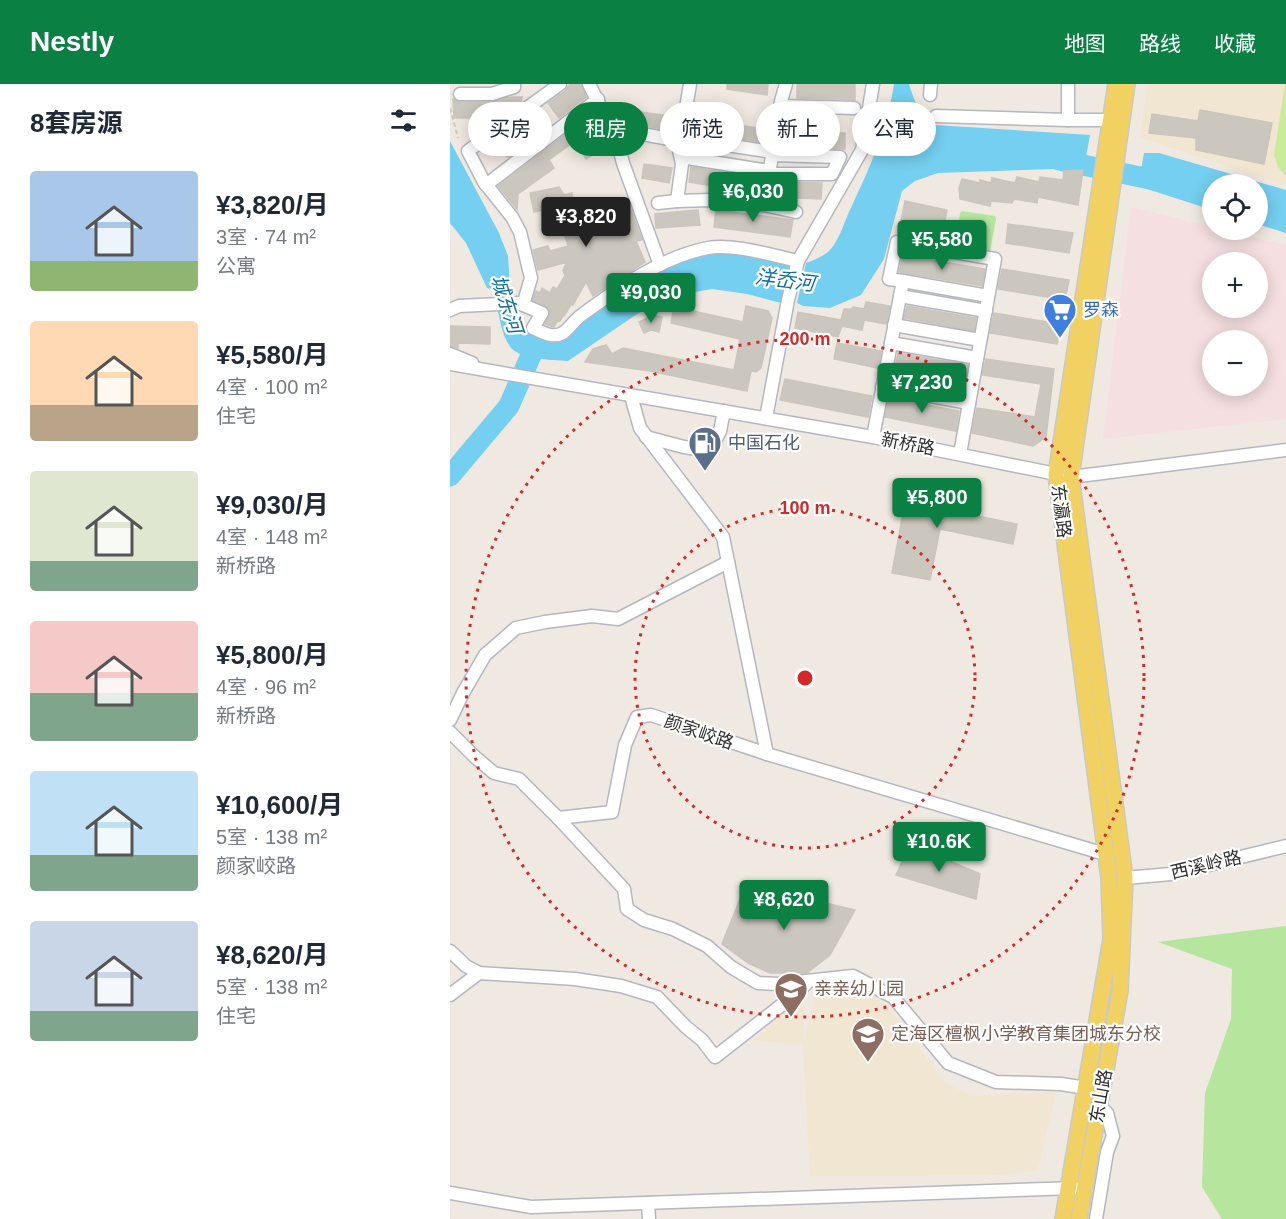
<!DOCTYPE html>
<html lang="zh">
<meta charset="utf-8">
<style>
:root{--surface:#fff;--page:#f2f2f3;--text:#1f2937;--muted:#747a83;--accent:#0b8043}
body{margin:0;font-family:Helvetica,"Noto Sans SC",sans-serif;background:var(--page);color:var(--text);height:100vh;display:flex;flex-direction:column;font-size:22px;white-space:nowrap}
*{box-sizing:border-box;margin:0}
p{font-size:20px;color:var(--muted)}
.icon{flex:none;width:33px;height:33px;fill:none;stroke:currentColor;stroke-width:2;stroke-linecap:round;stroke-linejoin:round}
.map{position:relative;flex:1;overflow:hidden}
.side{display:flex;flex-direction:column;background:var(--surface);width:450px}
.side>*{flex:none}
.banner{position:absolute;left:18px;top:18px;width:570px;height:54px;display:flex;gap:12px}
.tools{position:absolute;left:752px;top:90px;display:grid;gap:12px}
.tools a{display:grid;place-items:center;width:66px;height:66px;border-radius:50%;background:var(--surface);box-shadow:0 3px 15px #0003;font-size:30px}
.price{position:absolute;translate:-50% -51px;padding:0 14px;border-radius:6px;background:var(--accent);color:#fff;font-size:20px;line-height:39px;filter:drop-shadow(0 2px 3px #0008)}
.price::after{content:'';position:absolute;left:50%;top:36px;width:18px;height:14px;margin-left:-9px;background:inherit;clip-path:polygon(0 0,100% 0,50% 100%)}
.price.selected{background:#222;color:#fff}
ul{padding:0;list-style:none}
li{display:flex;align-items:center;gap:18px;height:150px;padding:0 30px}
li span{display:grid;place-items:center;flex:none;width:168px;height:120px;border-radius:6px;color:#555}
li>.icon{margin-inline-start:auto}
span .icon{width:72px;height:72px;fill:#fffc;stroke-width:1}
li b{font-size:26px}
h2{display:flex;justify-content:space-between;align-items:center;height:72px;padding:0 30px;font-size:26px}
.chip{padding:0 21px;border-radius:27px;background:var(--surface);box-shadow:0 3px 15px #0003;font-size:21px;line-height:54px}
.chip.selected{background:var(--accent);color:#fff}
header{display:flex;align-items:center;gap:36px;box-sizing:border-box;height:84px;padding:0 30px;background:var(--accent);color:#fff}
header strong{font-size:28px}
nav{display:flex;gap:33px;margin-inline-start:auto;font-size:21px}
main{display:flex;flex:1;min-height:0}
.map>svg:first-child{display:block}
.education{fill:#f0e6d1}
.medical{fill:#f5dfe0;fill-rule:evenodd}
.green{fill:#b6e59e}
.pitch{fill:#c9ec9a}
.water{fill:#75cff0}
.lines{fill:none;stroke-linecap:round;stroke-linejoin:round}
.river{stroke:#75cff0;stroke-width:21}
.building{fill:#cbc7bf;stroke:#cbc5ba;stroke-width:1.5}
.minor-casing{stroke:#b4b7c1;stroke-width:15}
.major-casing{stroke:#c9c9c9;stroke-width:18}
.path{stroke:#c9c9c9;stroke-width:2;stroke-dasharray:4.5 3;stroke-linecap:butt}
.minor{stroke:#fff;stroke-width:12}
.major{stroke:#f2d163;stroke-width:15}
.ring{fill:none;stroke:#d62828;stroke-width:3;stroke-dasharray:3 6}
.labels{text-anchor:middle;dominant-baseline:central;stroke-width:4.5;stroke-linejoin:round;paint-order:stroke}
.shop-label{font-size:18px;fill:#366cbe;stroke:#fff;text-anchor:start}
.service-label{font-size:18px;fill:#4e5e75;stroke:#fff;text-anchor:start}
.street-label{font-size:18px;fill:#2e2e2e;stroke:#fff}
.education-label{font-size:18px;fill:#785e54;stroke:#fff;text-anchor:start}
.water-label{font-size:20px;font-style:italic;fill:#0d6fa3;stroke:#fff}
.centre{fill:#d62828;stroke:#fff;stroke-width:3}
.ring-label{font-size:18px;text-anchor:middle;font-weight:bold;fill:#d62828;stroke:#fff;stroke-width:4.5;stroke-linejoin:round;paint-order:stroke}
</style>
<header>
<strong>Nestly</strong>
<nav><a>地图</a><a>路线</a><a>收藏</a></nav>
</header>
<main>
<section class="side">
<h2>8套房源<svg class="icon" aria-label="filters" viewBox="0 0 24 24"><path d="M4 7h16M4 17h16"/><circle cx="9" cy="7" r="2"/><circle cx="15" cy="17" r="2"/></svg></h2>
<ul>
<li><span style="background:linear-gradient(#a9c7e8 75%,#8fb573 0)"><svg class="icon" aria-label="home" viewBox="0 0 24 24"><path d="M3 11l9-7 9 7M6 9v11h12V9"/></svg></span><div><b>¥3,820/月</b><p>3室 · 74 m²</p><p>公寓</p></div></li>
<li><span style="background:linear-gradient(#ffd9b3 70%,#b9a48a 0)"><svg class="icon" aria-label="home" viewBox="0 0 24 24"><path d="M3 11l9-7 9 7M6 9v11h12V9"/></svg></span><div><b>¥5,580/月</b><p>4室 · 100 m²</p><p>住宅</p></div></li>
<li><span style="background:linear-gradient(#dfe7d0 75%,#7fa58c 0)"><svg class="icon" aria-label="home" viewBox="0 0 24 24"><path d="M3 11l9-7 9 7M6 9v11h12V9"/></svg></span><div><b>¥9,030/月</b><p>4室 · 148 m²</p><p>新桥路</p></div></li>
<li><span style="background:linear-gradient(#f6c9c9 60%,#7fa58c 0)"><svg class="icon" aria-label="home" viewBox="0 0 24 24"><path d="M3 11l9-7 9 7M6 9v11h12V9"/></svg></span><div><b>¥5,800/月</b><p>4室 · 96 m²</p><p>新桥路</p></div></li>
<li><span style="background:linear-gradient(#bfe0f5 70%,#7fa58c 0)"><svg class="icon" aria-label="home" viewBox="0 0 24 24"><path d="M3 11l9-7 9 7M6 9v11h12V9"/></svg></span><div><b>¥10,600/月</b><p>5室 · 138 m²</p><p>颜家峧路</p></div></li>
<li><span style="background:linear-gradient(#c9d6e8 75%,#7fa58c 0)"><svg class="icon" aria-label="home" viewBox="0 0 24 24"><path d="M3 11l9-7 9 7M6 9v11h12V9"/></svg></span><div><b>¥8,620/月</b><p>5室 · 138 m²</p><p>住宅</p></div></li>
</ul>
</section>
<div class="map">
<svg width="836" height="1135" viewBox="0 0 836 1135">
<rect width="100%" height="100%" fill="#efe9e1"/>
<g class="education">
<path d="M698 0H836V102L690 53Z"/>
<path d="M368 900H405L438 922 494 998 522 1012 606 1008 588 1086 547 1091 360 1092 353 961 303 956 354 913V957Z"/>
</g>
<path class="medical" d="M681 123 762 143V146H773L836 161V335L653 355ZM762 178H807V224H762ZM762 256H807V302H762Z"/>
<g class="green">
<path d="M512 127 545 132 546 135 540 167 537 169 506 163 510 129Z"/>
<path d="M836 842V1135H772L752 1103 755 1009 781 935 782 885 708 858Z"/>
</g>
<path class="pitch" d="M835 0H836V92L828 83 824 71Z"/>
<g class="water">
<path d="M444 0H459C464 16 470 33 485 41L640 51 634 84 488 89 465 97 452 107 434 175 411 211 380 224 353 222 347 219 356 179C365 176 374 172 380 166 389 156 394 139 399 128 419 85 437 47 444 0Z"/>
<path d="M0 57 49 149 58 172 61 216H45V206L37 204 16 159 0 139Z"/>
<path d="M694 69H709L836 106V149L807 140V100H762V126L691 103 689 98Z"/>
<path d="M271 169 318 175 339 182 331 219 297 210 262 205 222 212 187 230 118 277C101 275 69 277 59 261 52 251 50 235 47 224L61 223 65 228 66 238 104 255 123 245 176 206 223 179 246 170Z"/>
</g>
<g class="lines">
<g class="river">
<path d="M609 76 762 108"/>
<path d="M0 392 59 322 85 262 69 257"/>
</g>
</g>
<g class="building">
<path d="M120 0H131L136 13 109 34 98 19 115 7Z"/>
<path d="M277 0H318L317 11 277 5Z"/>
<path d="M347 0H405V16L347 14Z"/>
<path d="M59 13H72L71 18 49 34H4L3 15 10 18H42Z"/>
<path d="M162 24 226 33 224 47 167 37Z"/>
<path d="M750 26 822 39 814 80 746 66V54L699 49 702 30 748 37Z"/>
<path d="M142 30 151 42 161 67 153 71 150 66 136 75 125 57 99 76 104 84 64 113 68 112 67 125 48 102Z"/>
<path d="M249 35 313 45 311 58 247 48Z"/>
<path d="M79 39 88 51 59 73 56 72 50 63Z"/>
<path d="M337 48 395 49V65L337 63Z"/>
<path d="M194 80 222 84 219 99 192 94Z"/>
<path d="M241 83 306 93 303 108 239 98Z"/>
<path d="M633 86 628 121 588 113 587 119 564 115 562 119 541 117 540 122 510 115 509 104 512 95 530 99V96L541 99 542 94 565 99 567 93 589 98 590 93 613 96 614 87Z"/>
<path d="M326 98 372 99 371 115 325 113Z"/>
<path d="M109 103 114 111 122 109 123 116 137 114V117L141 116V118L151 117V124L179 121 192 156 186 157 195 178 143 212 136 198 123 221 122 219 114 232H113L110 237 108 236 104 243 95 240 100 229 98 224 83 216 86 207 90 209 92 204 100 209 103 203 107 205 115 192 113 186 117 178 88 186 83 166 98 162 100 167 118 162 110 135 101 137 98 125 84 128 80 109Z"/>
<path d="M455 117 497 126 493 146 451 137Z"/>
<path d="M248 126 250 141 206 144 205 130Z"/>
<path d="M266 126 343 136 340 153 264 143Z"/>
<path d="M558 140 623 149 619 169 556 159Z"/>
<path d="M453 171 535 185 532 202 449 188Z"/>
<path d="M552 185 619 196 615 216 548 205Z"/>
<path d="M416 218 440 222 436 240 414 236 412 246 392 242 388 253 345 244 348 228 391 236 394 225H402L403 223 414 225Z"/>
<path d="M296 222 318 227 322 234 311 284 306 288 301 287 297 307 200 287 135 278 143 265 156 261 162 270 173 264 284 286 290 255 221 239 224 223 293 238Z"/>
<path d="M457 222 526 234 524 247 454 234Z"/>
<path d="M544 229 610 240 607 260 540 249Z"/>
<path d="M203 231 212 233 209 248 201 246 194 249 189 238Z"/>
<path d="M0 242 40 243V260L8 259V264L0 262Z"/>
<path d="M387 259 431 267 428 284 384 275Z"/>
<path d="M448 269 518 281 516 292 446 279Z"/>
<path d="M536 275 604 285 596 353 583 362 522 349 527 324 585 333 591 300 532 291Z"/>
<path d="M335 295 422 312 418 333 330 316Z"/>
<path d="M439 314 509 327 506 347 435 333Z"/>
<path d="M459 396 497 403 493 425 567 440 563 460 490 445 480 496 442 489Z"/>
<path d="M460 760 530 790 526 815 446 791Z"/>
<path d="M296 800 405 826 380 871 357 889H320L298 879 272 860Z"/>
</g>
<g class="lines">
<g class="minor-casing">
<g id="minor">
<path d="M139 0 167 56 173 79 210 181"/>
<path d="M240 0 229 66 232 80 227 117 260 116 314 121 331 17 336 0"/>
<path d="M618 0V36H661"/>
<path d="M10 10H42L64 3V0"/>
<path d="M480 11 481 0"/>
<path d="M330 22 404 24"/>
<path d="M486 32 618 36"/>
<path d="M181 48 231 57"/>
<path d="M231 54 322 68"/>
<path d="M231 73 319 87"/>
<path d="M319 90H382L390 73 322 71"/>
<path d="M36 101 148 15"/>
<path d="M208 119 227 117"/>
<path d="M314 121 346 128"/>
<path d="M453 197 538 212"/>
<path d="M450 212 536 227"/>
<path d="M73 221 81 194 70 148 62 133 34 98 18 67 110 0"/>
<path d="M0 226 9 222 69 219 92 229 83 244C92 248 103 255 113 249 120 244 125 235 133 230 170 203 212 173 258 164 282 159 324 172 348 177"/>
<path d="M444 241 530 256"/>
<path d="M441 259 527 274"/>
<path d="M0 270 22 279"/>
<path d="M0 280 423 353 621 393 836 366"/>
<path d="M436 286 522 302"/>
<path d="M432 303 519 319"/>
<path d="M181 312 190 344 273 453 317 670"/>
<path d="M316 334 338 216 348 177 412 66 423 0"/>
<path d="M196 353 234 363 260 367 270 347 274 327"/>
<path d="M423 353 453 197 439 195 447 158 545 175 510 370"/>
<path d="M0 636 13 609 35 571 66 544 95 538 142 532 168 535 278 478"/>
<path d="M0 648 25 673 44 689 69 695 108 734 162 728 175 661 187 633 201 631 317 670 655 770"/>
<path d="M108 734 174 805 177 825 194 836 223 845 257 862 281 883 308 899 328 900 403 892 443 913 498 979 546 998 611 1000 636 1004"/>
<path d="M675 794 721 790 836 762"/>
<path d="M0 867 16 882 29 889"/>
<path d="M0 911 29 889 125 895 171 902 207 913 236 943 252 956 265 973 343 912 359 897"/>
<path d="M0 1109 81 1123 625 1104"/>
<path d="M198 1119 199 1135"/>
<path d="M646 1135 657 1068 663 1052 657 1029 649 1021"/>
</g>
</g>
<g class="major-casing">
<g id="major">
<path d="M613 1135 661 855 659 794 606 391 666 0"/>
<path d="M629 1135 670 907 675 794 621 393 677 0"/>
</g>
</g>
<path class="path" d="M0 24 8 54"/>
<use href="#minor" class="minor"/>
<use href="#major" class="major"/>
</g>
<g class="ring">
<circle cx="355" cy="594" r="170"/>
<circle cx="355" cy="594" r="339"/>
</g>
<defs>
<g id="supermarket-pin" transform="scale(1.725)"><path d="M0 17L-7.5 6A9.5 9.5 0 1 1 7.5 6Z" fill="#3f7fe0" stroke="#fff"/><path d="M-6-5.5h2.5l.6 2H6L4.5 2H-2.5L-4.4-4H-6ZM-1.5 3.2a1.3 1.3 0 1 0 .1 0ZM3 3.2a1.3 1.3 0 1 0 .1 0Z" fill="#fff"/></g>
<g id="fuel-pin" transform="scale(1.725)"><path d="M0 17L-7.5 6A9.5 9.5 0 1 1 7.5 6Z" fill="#5c6f8a" stroke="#fff"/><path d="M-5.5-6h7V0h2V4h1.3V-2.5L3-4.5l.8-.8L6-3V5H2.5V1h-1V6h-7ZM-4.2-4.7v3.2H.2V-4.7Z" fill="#fff"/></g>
<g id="school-pin" transform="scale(1.725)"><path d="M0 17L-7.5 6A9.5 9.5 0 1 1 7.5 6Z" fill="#8d6e63" stroke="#fff"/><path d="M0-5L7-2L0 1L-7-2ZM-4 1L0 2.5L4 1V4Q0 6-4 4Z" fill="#fff"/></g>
</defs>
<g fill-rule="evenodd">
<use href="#supermarket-pin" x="610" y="226"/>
<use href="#fuel-pin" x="255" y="359"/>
<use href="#school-pin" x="341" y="905"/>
<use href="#school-pin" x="418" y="950"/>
</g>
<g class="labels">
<g class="shop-label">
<text x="633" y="226">罗森</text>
</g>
<g class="service-label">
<text x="278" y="359">中国石化</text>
</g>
<g class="street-label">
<text transform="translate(458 360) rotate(11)">新桥路</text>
<text transform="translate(611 427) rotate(83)">东瀛路</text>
<text transform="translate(249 648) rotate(19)">颜家峧路</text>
<text transform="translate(756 781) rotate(-13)">西溪岭路</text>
<text transform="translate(651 1012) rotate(-80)">东山路</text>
</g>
<g class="education-label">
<text x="364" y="905">亲亲幼儿园</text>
<text x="441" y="950">定海区檀枫小学教育集团城东分校</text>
</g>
<g class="water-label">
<text transform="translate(335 196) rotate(7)">洋岙河</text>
<text transform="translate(57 220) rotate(72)">城东河</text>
</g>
</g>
<circle cx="355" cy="594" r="9" class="centre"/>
<g class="ring-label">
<text x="355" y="261">200 m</text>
<text x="355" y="430">100 m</text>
</g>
</svg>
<div class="tools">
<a><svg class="icon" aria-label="locate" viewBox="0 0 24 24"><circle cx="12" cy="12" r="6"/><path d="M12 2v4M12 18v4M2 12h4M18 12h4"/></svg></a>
<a>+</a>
<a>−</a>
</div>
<b class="price" style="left:303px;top:139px">¥6,030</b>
<b class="price selected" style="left:136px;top:164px">¥3,820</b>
<b class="price" style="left:492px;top:187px">¥5,580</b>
<b class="price" style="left:201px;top:240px">¥9,030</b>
<b class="price" style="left:472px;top:330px">¥7,230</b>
<b class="price" style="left:487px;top:445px">¥5,800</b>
<b class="price" style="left:489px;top:789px">¥10.6K</b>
<b class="price" style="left:334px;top:847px">¥8,620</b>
<div class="banner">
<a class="chip">买房</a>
<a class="chip selected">租房</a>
<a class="chip">筛选</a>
<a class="chip">新上</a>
<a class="chip">公寓</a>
</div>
</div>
</main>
